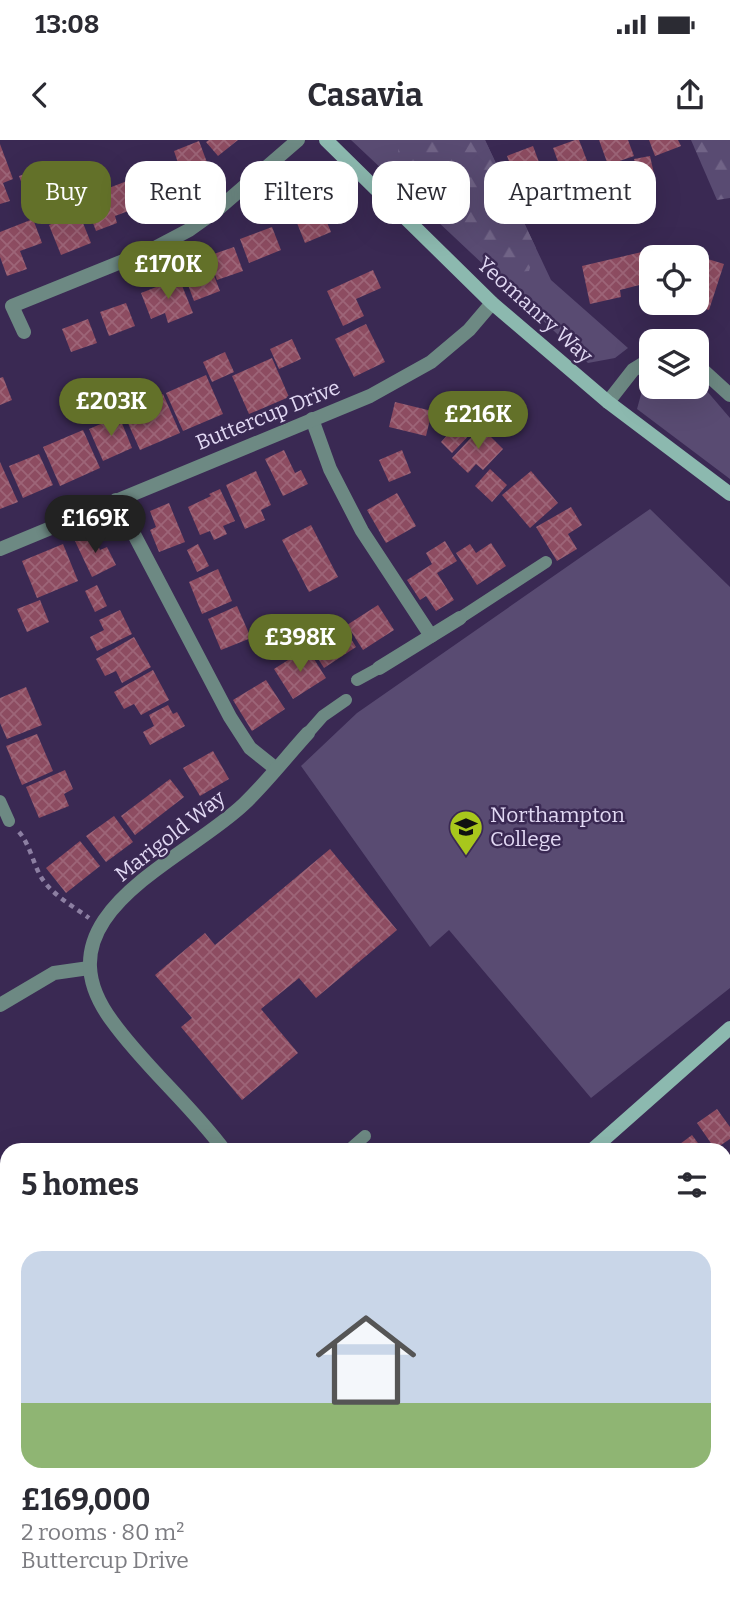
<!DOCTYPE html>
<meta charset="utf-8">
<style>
:root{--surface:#fff;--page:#f7f7f7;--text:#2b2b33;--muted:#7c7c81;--line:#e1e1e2;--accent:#637129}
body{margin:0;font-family:Bitter,serif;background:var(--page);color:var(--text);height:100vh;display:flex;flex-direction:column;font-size:26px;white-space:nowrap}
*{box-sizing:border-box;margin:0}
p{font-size:23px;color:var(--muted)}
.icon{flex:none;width:38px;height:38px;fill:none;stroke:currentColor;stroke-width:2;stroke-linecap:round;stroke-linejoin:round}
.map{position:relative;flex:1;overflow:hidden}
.details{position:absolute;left:0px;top:1003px;width:732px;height:471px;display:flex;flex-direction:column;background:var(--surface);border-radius:21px 21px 0 0;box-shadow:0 7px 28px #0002}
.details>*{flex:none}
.guide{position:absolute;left:21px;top:21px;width:690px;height:63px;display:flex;gap:14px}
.controls{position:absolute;left:639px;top:105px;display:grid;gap:14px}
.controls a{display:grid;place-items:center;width:70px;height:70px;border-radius:14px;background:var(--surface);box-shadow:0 7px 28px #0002;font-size:35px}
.price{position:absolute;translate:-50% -60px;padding:0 16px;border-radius:24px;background:var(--accent);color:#fff;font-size:23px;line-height:46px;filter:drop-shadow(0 2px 4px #0008)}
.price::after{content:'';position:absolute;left:50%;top:42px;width:21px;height:16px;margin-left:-10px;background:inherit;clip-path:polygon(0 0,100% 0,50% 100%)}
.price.on{background:#222;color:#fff}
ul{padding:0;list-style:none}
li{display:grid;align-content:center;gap:14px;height:371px;padding:0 21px}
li+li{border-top:2px solid var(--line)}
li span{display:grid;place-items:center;height:217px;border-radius:21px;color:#555}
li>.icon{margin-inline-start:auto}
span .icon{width:126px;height:126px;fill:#fffc;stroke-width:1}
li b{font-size:30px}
h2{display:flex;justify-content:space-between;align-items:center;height:84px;padding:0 21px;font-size:30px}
.pill{padding:0 24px;border-radius:21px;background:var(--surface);box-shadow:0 7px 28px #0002;font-size:24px;line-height:63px}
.pill.on{background:var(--accent);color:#fff}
.status{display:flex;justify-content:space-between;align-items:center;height:49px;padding:0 35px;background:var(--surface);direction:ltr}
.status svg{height:19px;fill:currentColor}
header{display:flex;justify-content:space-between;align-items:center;height:91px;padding:0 21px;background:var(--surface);font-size:32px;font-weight:700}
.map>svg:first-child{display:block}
.green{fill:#594b72}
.forest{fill:url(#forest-firs)}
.building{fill:url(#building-cross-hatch)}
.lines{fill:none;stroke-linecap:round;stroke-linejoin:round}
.path{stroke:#8c7fa2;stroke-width:4.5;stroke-dasharray:5 5;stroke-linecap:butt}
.lane{stroke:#6d8983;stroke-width:12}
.street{stroke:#6d8983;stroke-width:14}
.secondary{stroke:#8cb9af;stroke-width:14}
.labels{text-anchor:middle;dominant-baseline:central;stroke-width:5;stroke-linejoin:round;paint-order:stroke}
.street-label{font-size:21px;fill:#e1d8f3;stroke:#3a2953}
.poi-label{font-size:21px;fill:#e1d8f3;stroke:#3a2953;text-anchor:start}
</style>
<div class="status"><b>13:08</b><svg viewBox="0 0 49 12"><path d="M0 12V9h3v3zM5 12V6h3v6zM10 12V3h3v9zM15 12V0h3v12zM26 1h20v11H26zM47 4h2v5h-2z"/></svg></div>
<header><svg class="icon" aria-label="back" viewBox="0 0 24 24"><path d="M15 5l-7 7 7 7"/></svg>Casavia<svg class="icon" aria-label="share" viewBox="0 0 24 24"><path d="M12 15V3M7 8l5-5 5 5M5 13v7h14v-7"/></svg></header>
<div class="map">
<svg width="730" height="1473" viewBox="0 0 730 1473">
<defs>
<pattern id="forest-firs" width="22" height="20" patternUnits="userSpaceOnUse" patternTransform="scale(1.75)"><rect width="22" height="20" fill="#594b72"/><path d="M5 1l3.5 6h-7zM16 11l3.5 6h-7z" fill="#716487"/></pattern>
<pattern id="building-cross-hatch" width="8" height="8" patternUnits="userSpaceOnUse" patternTransform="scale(1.75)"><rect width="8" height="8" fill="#8d4c61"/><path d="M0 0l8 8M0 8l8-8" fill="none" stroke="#9d6578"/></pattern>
</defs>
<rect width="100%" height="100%" fill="#3a2953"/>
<g class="green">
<path d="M351 0H485L551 140 628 208 615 218 588 223Z"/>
<path d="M651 244V247H696L697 245 706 250 730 278V339L637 269 643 247Z"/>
<path d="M650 369 730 447V848L591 958 449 790 430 807 301 626 357 573Z"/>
</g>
<g class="forest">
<path d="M393 0H485L536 108 529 131 506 133 399 46 398 5Z"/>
<path d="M691 0H730V58L717 60Z"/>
</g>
<g class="building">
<path d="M209 0H238L218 16 206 2Z"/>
<path d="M575 0H579L589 26 563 35 553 8Z"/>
<path d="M599 0H628L634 16 608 25Z"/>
<path d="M649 0H678L681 6 655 16Z"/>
<path d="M199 1 208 25 182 35 174 11Z"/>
<path d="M0 4 13 39 3 43 10 61 0 64Z"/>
<path d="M533 6 543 33 517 43 507 16Z"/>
<path d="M650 16 654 34 638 38 634 19Z"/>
<path d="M173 26 182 50 156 59 147 35Z"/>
<path d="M37 30 44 51 27 57 19 36Z"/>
<path d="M140 36 150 63 115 76 117 83 96 91 88 70 105 63 101 51Z"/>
<path d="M558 36 563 54 547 58 542 40Z"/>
<path d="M321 68 331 92 305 103 295 78Z"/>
<path d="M79 73 91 103 61 115 49 85Z"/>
<path d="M33 79 42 103 20 111 27 129 7 136 0 117V92Z"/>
<path d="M272 87 281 110 249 123 240 99Z"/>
<path d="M234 107 243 131 217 140 208 116Z"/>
<path d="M646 111 651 142 620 150 621 157 590 164 582 126Z"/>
<path d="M685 112 724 124 709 170 686 163H696L698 141 696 117H683Z"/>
<path d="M211 128 220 151 194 161 185 137Z"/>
<path d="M373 130 381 148 356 159 364 176 343 186 327 151Z"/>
<path d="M179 138 193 173 168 183 165 173 151 179 141 153Z"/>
<path d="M126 163 135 186 109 196 100 172Z"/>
<path d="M88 179 97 203 71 212 62 189Z"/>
<path d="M366 184 385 222 354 237 335 199Z"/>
<path d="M292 199 301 219 279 229 270 209Z"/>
<path d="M225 212 234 232 212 242 203 222Z"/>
<path d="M272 218 289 257 249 274 232 236Z"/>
<path d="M206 235 223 274 183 291 166 253Z"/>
<path d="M3 237 12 260 0 265V238Z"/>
<path d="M163 254 180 293 140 310 123 272Z"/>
<path d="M395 262 432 271 426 296 389 287Z"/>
<path d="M459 264 480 284 452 313 441 302 451 291 442 283Z"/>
<path d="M119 276 132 308 103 321 89 289Z"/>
<path d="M481 287 503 309 483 330 476 324 468 333 452 318Z"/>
<path d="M83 290 100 328 60 346 43 307Z"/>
<path d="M284 310 295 333 301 330 308 344 283 356 265 319Z"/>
<path d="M402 310 411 333 389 342 379 320Z"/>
<path d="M39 314 53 345 23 358 9 326Z"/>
<path d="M0 322 18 362 0 369Z"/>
<path d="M490 329 507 345 492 362 475 346Z"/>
<path d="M256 331 271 365 261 370 265 380 245 389 226 345Z"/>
<path d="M531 331 558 363 530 388 502 355Z"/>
<path d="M220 349 235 381 223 386 227 394 214 400 210 391 200 395 188 367 211 356 209 354Z"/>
<path d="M397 353 416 386 386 403 367 370Z"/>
<path d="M169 363 185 402 159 412 150 390 156 387 150 371Z"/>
<path d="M571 367 582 385 568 394 577 409 557 421 536 387Z"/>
<path d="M311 385 338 437 309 452 282 400Z"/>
<path d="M92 393 100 410 107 407 116 425 92 437 75 401Z"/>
<path d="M445 401 457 421 437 433 454 460 436 471 426 456 420 460 407 440 432 424 426 413Z"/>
<path d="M491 403 506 426 477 445 456 413 470 404 476 413Z"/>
<path d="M63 404 78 441 37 458 22 421Z"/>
<path d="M198 404 209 426 197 432 187 410Z"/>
<path d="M218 429 232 461 202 474 189 442Z"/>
<path d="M97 445 107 466 95 472 85 451Z"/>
<path d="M40 460 49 482 27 492 17 469Z"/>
<path d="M378 465 394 490 363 510 347 485Z"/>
<path d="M237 466 251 498 221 510 208 479Z"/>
<path d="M120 470 132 494 97 511 90 497 104 490 99 480Z"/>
<path d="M338 477 356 507 324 528 305 498Z"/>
<path d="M134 497 151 527 122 543 116 531 105 536 96 519Z"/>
<path d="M307 508 326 538 293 559 274 529Z"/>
<path d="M153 530 169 560 141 575 134 564 124 569 114 552Z"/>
<path d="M266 540 285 569 252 591 233 560Z"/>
<path d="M26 547 42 585 7 599 0 583V558Z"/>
<path d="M168 565 173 574 177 572 185 586 150 605 143 592 154 586 149 575Z"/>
<path d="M37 594 53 631 22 645 6 606Z"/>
<path d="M213 611 229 639 200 656 183 628Z"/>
<path d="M65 630 73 649 64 654 69 666 39 678 26 647Z"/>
<path d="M170 639 184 657 135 695 121 676Z"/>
<path d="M114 676 133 702 106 722 86 696Z"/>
<path d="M80 701 100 726 66 753 46 728Z"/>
<path d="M330 709 397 790 316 858 299 838 261 869 298 913 242 960 181 887 192 878 155 835 205 793 215 805Z"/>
<path d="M717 969 730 987V999L715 1009 697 983Z"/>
<path d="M692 995 703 1010H672Z"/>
<path d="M724 1452H730L729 1473H699L698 1466H724Z"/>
<path d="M403 1466H433L434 1473H403Z"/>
<path d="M548 1466 549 1473H495L494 1467Z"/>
<rect x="593" y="1466" width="31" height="7"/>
</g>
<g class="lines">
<g class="path">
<path d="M19 692C30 705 33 723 41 737 52 755 73 766 89 778"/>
<path d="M0 1445 7 1444"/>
<path d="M195 1473 199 1466"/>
</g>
<g class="lane">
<path d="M460 478 546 422"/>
<path d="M357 540 379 528"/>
<path d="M308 593 323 576 346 560"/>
<path d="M0 661 9 681"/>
<path d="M349 1010 365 996"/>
<path d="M0 1317 7 1313"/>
</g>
<g class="street">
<path d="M24 192 12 166 153 109 189 90 217 70 298 0"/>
<path d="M696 224 730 255"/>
<path d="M608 262 633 230 651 219"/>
<path d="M312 279 330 329 362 391 431 496"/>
<path d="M116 360 230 577 250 608 275 628"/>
<path d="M0 409 370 256 431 222 469 190 492 163"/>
<path d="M379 528 460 478"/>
<path d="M0 865 54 833 89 828"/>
<path d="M224 1010C190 964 145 927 112 881 34 776 183 722 244 664 267 642 287 616 308 593"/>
<path d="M0 1129 7 1143"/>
<path d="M724 1309 730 1305"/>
<path d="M663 1466V1473"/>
</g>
<g class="secondary">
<path d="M326 0 492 163 608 262 730 354"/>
<path d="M592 1010 730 888"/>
<path d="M159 1466 169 1473"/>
</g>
</g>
<defs>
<g id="university-pin" transform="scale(1.75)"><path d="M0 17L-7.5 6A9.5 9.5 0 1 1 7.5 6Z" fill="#a8c71c" stroke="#3a2953"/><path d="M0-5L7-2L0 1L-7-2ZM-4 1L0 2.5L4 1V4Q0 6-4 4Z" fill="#111"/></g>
</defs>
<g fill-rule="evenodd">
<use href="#university-pin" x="466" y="687"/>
</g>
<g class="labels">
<g class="street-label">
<text transform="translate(535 170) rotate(42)">Yeomanry Way</text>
<text transform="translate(268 275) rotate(-22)">Buttercup Drive</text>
<text transform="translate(170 696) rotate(-38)">Marigold Way</text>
</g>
<g class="poi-label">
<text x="490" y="675">Northampton<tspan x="490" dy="24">College</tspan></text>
</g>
</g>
</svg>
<div class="controls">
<a><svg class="icon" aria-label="locate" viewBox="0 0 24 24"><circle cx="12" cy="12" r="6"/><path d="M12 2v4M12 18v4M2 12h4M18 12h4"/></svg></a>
<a><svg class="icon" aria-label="layers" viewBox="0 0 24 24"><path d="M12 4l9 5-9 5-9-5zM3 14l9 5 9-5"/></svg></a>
</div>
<b class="price" style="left:168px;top:161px">£170K</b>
<b class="price" style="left:111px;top:298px">£203K</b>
<b class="price" style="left:478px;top:311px">£216K</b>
<b class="price on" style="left:95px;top:415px">£169K</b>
<b class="price" style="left:300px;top:534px">£398K</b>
<div class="guide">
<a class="pill on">Buy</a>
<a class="pill">Rent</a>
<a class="pill">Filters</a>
<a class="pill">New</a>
<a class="pill">Apartment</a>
</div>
<section class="details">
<h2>5 homes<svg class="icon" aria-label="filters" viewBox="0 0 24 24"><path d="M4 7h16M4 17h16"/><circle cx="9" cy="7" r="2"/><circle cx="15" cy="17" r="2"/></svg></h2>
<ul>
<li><span style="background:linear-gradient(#c9d6e8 70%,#8fb573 0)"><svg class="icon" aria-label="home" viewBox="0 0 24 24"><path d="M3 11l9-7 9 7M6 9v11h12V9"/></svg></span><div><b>£169,000</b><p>2 rooms · 80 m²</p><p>Buttercup Drive</p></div></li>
</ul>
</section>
</div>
